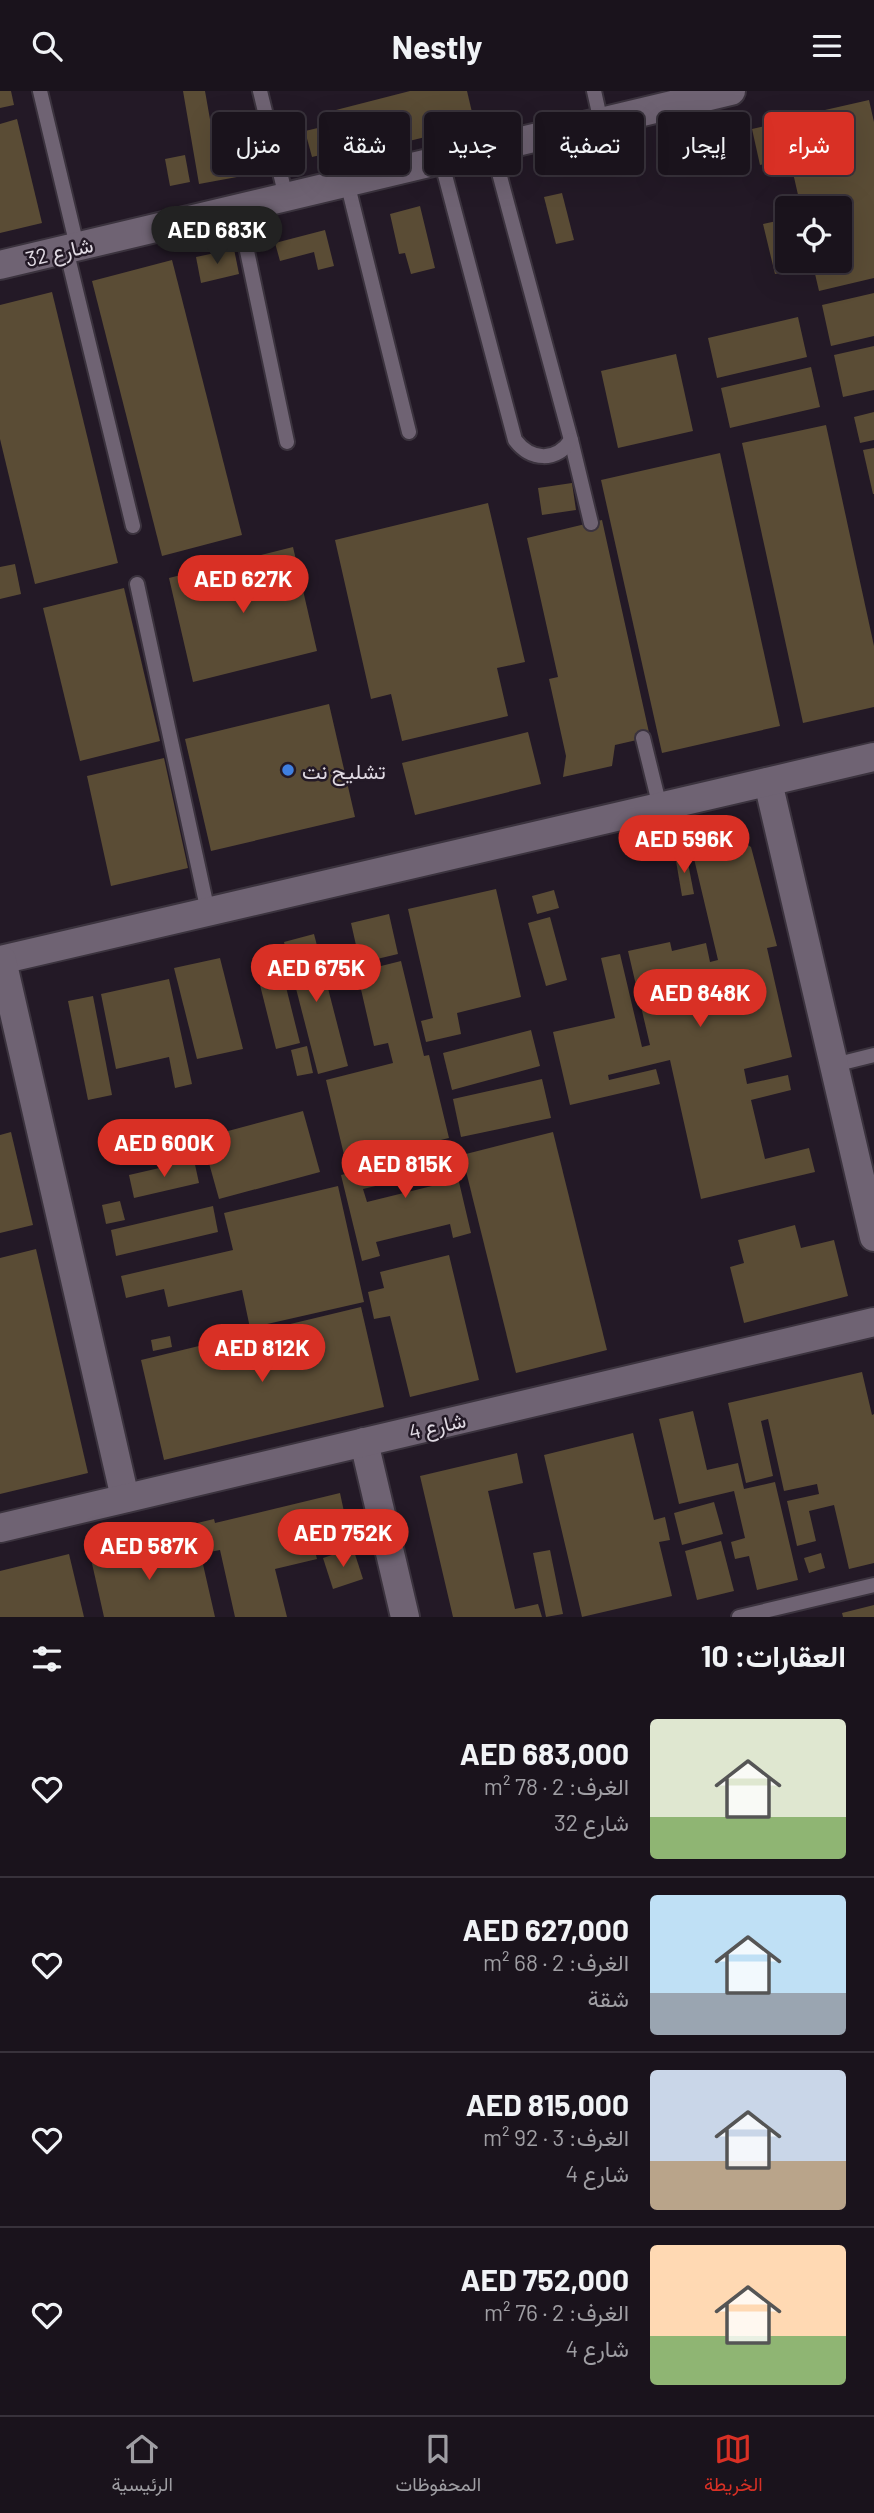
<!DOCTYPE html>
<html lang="ar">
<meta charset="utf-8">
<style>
:root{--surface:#1a131c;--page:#272029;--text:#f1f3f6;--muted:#9f9ea3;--line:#38323b;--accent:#d93025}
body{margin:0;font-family:Barlow,Vazirmatn,sans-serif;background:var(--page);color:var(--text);direction:rtl;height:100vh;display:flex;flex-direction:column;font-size:26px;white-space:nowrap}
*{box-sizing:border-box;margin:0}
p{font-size:23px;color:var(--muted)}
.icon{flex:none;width:38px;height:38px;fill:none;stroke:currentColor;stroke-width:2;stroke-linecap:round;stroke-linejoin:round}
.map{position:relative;height:1526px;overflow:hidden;direction:ltr}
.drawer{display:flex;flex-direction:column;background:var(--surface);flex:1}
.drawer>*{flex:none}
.hud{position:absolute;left:21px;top:21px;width:833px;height:63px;direction:rtl;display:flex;gap:14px}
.fabs{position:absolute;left:775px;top:105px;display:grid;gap:14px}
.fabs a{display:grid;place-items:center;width:77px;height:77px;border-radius:7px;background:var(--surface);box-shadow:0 7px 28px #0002,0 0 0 2px var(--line);font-size:35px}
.price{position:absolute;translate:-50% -60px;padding:0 16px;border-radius:24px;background:var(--accent);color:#fff;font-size:23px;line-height:46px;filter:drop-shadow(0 2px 4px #0008)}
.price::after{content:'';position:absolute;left:50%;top:42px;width:21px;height:16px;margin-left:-10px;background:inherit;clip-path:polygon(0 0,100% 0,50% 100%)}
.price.current{background:#222;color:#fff}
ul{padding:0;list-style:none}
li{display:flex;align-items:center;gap:21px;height:175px;padding:0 28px}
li+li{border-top:2px solid var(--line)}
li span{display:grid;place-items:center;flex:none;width:196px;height:140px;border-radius:7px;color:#555}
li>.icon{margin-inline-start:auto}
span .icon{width:84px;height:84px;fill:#fffc;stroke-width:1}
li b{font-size:30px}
h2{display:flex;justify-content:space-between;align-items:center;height:84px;padding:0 28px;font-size:30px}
.chip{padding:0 24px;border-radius:7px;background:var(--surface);box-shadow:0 7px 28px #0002,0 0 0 2px var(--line);font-size:24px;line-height:63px}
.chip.current{background:var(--accent);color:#fff}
header{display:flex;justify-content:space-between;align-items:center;height:91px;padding:0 28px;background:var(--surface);font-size:32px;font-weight:700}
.dock{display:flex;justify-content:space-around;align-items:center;height:98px;border-top:2px solid var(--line);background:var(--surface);font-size:19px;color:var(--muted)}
.dock a{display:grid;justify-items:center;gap:4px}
.dock .current{color:var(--accent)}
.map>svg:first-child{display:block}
.building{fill:#5a4c35;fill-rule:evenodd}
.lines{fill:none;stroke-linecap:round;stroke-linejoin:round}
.lane-casing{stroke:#3b333e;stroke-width:18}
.street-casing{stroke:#3b333e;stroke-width:32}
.lane{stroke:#6f6373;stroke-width:14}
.street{stroke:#6f6373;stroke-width:28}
.shop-dot{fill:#3f7fe0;stroke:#231926;stroke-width:2.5}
.labels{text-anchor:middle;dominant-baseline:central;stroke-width:5;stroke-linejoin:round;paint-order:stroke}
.street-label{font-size:21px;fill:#e0dae3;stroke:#231926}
.poi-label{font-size:21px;fill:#e0dae3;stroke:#231926;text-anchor:start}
</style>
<header><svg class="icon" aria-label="menu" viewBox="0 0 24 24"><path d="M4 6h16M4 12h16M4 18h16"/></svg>Nestly<svg class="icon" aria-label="search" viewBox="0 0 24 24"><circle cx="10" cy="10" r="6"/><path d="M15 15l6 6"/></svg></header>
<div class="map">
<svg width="874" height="1526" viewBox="0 0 874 1526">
<rect width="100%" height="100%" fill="#231926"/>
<g class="building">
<path d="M0 0H11L14 14 0 17Z"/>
<path d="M183 0H205L211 34 227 31 237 86 199 93Z"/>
<path d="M410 0H467L475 34 343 66 332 20Z"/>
<path d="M869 9 874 31V187L819 200 812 170H840V117H801L781 29Z"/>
<path d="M17 28 42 132 0 142V33Z"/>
<path d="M769 34 777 70 760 74 752 38Z"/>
<path d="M322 36 329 62 312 66 305 40Z"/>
<path d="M185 64 190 91 170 95 165 68Z"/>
<path d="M562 102 574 149 556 153 544 106Z"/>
<path d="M420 115 435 177 411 183 405 162 399 163 390 123Z"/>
<path d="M786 128 788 170H796L797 178 775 183 763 133Z"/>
<path d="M325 139 334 175 318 179 314 161 280 170 275 152Z"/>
<path d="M234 158 239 183 201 192 196 166Z"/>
<path d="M172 169 242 444 162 465 92 190Z"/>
<path d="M52 201 118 472 35 493 0 348V214Z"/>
<path d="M874 202V245L831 255 822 214Z"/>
<path d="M798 226 807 266 717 287 708 247Z"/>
<path d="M874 255V299L843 306 834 264Z"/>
<path d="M676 263 693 340 618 357 601 280Z"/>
<path d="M811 276 820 316 730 337 721 297Z"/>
<path d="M874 321V349L860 352 854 326Z"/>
<path d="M826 334 874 555V616L803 632 742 352Z"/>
<path d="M874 357V403H873L863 359Z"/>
<path d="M720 362 780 635 662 662 601 389Z"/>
<path d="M572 392 576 419 542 424 538 397Z"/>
<path d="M488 412 525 571 497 577 508 625 402 650 391 603 371 608 335 449Z"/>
<path d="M602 429 650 646 615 654 612 675 563 686 566 665 549 588 558 586 527 447Z"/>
<path d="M293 456 317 560 193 591 169 487Z"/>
<path d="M15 473 21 503 0 508V476Z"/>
<path d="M124 497 160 650 80 670 43 517Z"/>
<path d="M329 613 355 726 211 760 185 648Z"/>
<path d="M528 641 541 693 415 724 402 672Z"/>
<path d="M164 667 188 777 111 795 87 685Z"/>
<path d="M736 746 751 756 777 855 767 857 792 966 744 978 747 993 788 984 791 999 751 1009 765 1068 809 1057 815 1081 701 1108 670 969 608 984 609 989 656 978 660 993 570 1014 553 941 615 927 601 867 620 863 642 956 650 954 628 860 670 851 672 860 706 852 710 871 718 869 691 755 726 747Z"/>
<path d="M686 762 694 803 682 805 675 764Z"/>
<path d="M496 798 521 906 457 922 461 943 426 951 421 930 433 927 408 818Z"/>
<path d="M554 799 559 817 537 823 532 805Z"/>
<path d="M389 823 398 863 360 872 351 832Z"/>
<path d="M550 826 567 889 546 895 528 832Z"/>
<path d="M314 843 348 975 318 983 284 851Z"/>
<path d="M277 860 300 952 276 958 253 866Z"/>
<path d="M220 867 243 958 197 968 174 877Z"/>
<path d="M401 870 424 965 429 964 449 1047 346 1072 326 989 393 972 388 952 374 955 357 881Z"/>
<path d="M169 888 192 993 175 997 169 966 116 978 101 903Z"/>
<path d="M93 905 112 1004 88 1009 68 910Z"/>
<path d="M531 939 540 975 452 999 443 962Z"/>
<path d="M307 955 313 982 297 985 291 959Z"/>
<path d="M542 988 551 1027 461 1046 453 1008Z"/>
<path d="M303 1020 320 1081 219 1108 202 1047Z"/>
<path d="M11 1041 33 1134 0 1142V1044Z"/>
<path d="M553 1041 607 1259 516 1282 462 1064Z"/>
<path d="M451 1057 471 1142 453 1147 450 1133 376 1151 380 1165 362 1170 341 1084ZM437 1080 440 1093 367 1111 363 1098Z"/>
<path d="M194 1069 199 1092 134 1107 129 1084Z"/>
<path d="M338 1095 364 1211 250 1237 242 1199 168 1216 164 1198 126 1207 121 1185 233 1159 224 1122Z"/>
<path d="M120 1110 125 1129 106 1133 102 1114Z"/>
<path d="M213 1115 218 1141 116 1165 111 1139Z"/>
<path d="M795 1134 801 1157 834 1149 848 1205 744 1232 730 1176 744 1172 738 1149Z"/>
<path d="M36 1158 88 1382 0 1403V1167Z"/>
<path d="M449 1164 479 1289 410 1306 390 1225 374 1228 368 1201 384 1197 380 1181Z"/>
<path d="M361 1216 384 1316 164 1369 141 1269Z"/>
<path d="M170 1245 172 1256 153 1260 151 1249Z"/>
<path d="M862 1281 872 1324 874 1323V1472L849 1478 834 1414 809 1420 816 1450 797 1455 787 1410 819 1403 817 1393 784 1400 768 1328 761 1330 773 1385 746 1392 728 1312Z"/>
<path d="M693 1320 707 1379 738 1372 744 1398 775 1391 798 1489 757 1499 749 1465 735 1468 731 1451 745 1447 734 1400 679 1413 659 1328Z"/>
<path d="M633 1342 654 1429 665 1426 670 1449 659 1451 672 1505 582 1526 544 1364Z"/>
<path d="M517 1362 523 1392 488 1400 515 1518 538 1513 542 1526H453L420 1385Z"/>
<path d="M340 1402 349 1444 313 1452 317 1468 275 1478 287 1526H235L220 1459 199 1463 193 1433 214 1428 215 1432Z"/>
<path d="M714 1411 723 1443 682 1454 674 1422Z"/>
<path d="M163 1442 171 1476 202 1469 215 1526H104L89 1459Z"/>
<path d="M721 1450 734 1500 697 1509 685 1460Z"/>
<path d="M353 1457 363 1488 333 1498 323 1467Z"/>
<path d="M550 1459 563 1523 546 1526 533 1462Z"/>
<path d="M821 1462 825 1477 809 1482 804 1467Z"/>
<path d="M69 1463 84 1526H0V1480Z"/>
<path d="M874 1514V1526H843L842 1522Z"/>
</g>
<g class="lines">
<g class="lane-casing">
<g id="lane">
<path d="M40 0 77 155"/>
<path d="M260 0 286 106"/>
<path d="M594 0 601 31"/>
<path d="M492 56 571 349 591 432"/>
<path d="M441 69 515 349C531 370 556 371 571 349"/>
<path d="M347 91 409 341"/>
<path d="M238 117 287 351"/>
<path d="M66 158 133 435"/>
<path d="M137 493 208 821"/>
<path d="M643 647 660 716"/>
<path d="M834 974 874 964"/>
<path d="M739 1526 874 1494"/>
</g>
</g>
<g class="street-casing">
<g id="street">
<path d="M0 174 731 0"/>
<path d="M768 691 874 1146"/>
<path d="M0 869 874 666"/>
<path d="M2 869 125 1407"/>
<path d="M364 1351 405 1526"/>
<path d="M0 1437 874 1231"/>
</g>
</g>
<use href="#lane" class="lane"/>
<use href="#street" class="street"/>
</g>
<circle class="shop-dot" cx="288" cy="679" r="7"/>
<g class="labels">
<g class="street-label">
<text transform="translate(59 160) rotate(-13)">شارع 32</text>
<text transform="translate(437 1334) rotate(-13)">شارع 4</text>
</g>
<g class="poi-label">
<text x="302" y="679">تشليح نت</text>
</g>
</g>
</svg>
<div class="fabs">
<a><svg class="icon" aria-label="locate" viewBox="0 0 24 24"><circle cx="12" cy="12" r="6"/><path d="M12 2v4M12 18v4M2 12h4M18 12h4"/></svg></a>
</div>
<b class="price current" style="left:217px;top:175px">AED 683K</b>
<b class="price" style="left:243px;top:524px">AED 627K</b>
<b class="price" style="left:684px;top:784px">AED 596K</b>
<b class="price" style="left:316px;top:913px">AED 675K</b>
<b class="price" style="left:700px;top:938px">AED 848K</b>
<b class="price" style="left:164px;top:1088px">AED 600K</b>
<b class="price" style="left:405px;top:1109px">AED 815K</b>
<b class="price" style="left:262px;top:1293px">AED 812K</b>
<b class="price" style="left:343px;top:1478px">AED 752K</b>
<b class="price" style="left:149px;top:1491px">AED 587K</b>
<div class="hud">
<a class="chip current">شراء</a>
<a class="chip">إيجار</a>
<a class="chip">تصفية</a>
<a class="chip">جديد</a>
<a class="chip">شقة</a>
<a class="chip">منزل</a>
</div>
</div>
<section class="drawer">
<h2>العقارات: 10<svg class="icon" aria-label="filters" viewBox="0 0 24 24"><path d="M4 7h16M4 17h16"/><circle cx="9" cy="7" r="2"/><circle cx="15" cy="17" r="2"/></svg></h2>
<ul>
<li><span style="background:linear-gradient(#dfe7d0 70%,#8fb573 0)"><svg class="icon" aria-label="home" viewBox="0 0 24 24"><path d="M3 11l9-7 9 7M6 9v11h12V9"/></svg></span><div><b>AED 683,000</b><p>الغرف: 2 · 78 m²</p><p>شارع 32</p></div><svg class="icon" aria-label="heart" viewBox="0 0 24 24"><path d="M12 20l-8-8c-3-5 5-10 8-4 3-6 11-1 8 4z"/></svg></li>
<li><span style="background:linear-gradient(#bfe0f5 70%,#9aa5b1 0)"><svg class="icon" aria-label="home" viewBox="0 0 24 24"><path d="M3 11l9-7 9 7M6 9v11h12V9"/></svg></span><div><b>AED 627,000</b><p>الغرف: 2 · 68 m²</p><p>شقة</p></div><svg class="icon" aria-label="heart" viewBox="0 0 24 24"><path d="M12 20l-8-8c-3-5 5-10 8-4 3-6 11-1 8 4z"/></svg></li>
<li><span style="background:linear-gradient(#c9d6e8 65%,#b9a48a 0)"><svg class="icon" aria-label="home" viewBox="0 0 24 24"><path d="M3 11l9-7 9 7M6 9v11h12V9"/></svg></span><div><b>AED 815,000</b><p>الغرف: 3 · 92 m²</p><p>شارع 4</p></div><svg class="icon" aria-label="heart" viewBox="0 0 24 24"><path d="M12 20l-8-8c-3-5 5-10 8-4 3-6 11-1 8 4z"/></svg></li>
<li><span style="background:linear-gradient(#ffd9b3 65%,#8fb573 0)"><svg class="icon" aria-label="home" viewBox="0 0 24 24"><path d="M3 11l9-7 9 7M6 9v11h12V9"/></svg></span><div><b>AED 752,000</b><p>الغرف: 2 · 76 m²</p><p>شارع 4</p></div><svg class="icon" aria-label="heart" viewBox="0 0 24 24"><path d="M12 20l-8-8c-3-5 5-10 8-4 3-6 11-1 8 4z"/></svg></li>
</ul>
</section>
<nav class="dock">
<a class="current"><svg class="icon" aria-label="map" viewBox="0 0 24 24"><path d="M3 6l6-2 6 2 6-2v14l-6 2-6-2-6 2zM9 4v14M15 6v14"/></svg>الخريطة</a>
<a><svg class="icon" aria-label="saved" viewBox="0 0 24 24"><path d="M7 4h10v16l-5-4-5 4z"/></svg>المحفوظات</a>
<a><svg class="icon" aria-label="home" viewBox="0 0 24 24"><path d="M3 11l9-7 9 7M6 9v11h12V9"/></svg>الرئيسية</a>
</nav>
